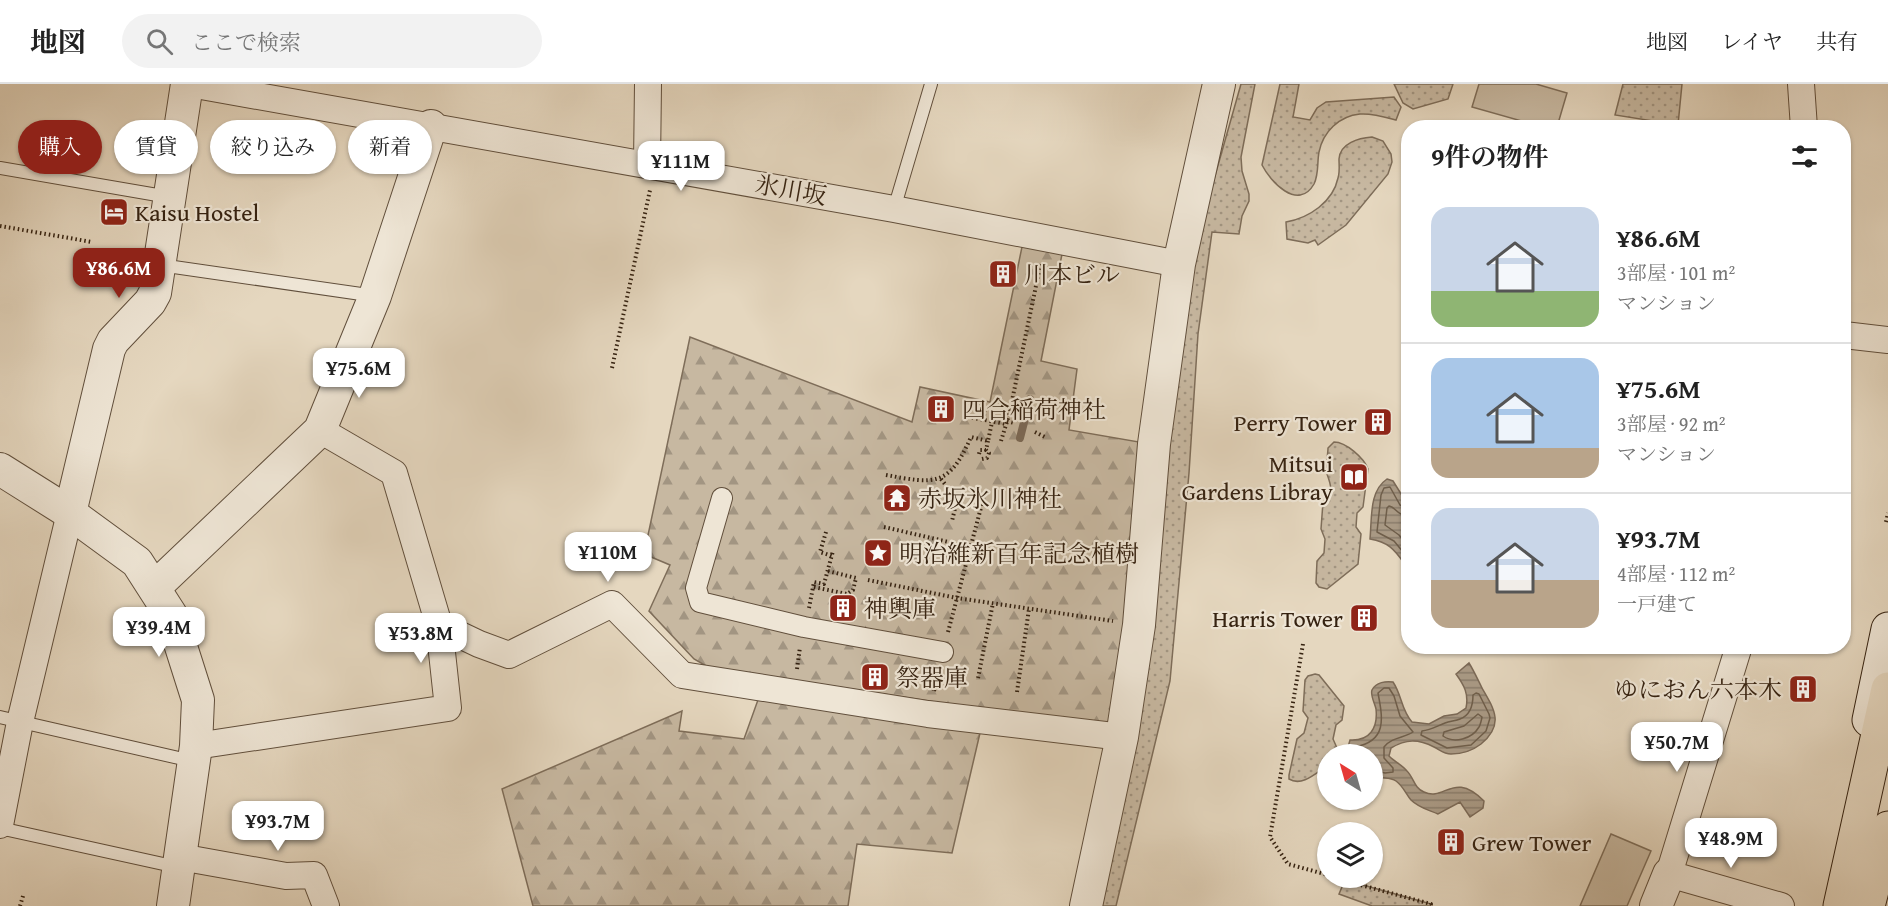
<!DOCTYPE html>
<html lang="ja">
<meta charset="utf-8">
<style>
:root{--surface:#fff;--page:#f2f2f2;--text:#222;--muted:#767676;--line:#e0e0e0;--accent:#8f2418}
body{margin:0;font-family:"Gentium Book Plus","Noto Serif JP",serif;background:var(--page);color:var(--text);height:100vh;display:flex;flex-direction:column;font-size:22px;white-space:nowrap}
*{box-sizing:border-box;margin:0}
p{font-size:20px;color:var(--muted)}
.icon{flex:none;width:33px;height:33px;fill:none;stroke:currentColor;stroke-width:2;stroke-linecap:round;stroke-linejoin:round}
.map{position:relative;flex:1;overflow:hidden}
.panel{position:absolute;left:1401px;top:36px;width:450px;height:534px;display:flex;flex-direction:column;background:var(--surface);border-radius:24px;box-shadow:0 2px 4px #0004}
.panel>*{flex:none}
.guide{position:absolute;left:18px;top:36px;width:570px;height:54px;display:flex;gap:12px}
.needle{width:39px;rotate:323deg}
.tools{position:absolute;left:1317px;top:660px;display:grid;gap:12px}
.tools a{display:grid;place-items:center;width:66px;height:66px;border-radius:50%;background:var(--surface);box-shadow:0 2px 4px #0004;font-size:30px}
.price{position:absolute;translate:-50% -51px;padding:0 14px;border-radius:12px;background:#fff;color:#222;font-size:20px;line-height:39px;filter:drop-shadow(0 2px 3px #0008)}
.price::after{content:'';position:absolute;left:50%;top:36px;width:18px;height:14px;margin-left:-9px;background:inherit;clip-path:polygon(0 0,100% 0,50% 100%)}
.price.active{background:var(--accent);color:#fff}
ul{padding:0;list-style:none}
li{display:flex;align-items:center;gap:18px;height:150px;padding:0 30px}
li+li{border-top:2px solid var(--line)}
li span{display:grid;place-items:center;flex:none;width:168px;height:120px;border-radius:18px;color:#555}
li>.icon{margin-inline-start:auto}
span .icon{width:72px;height:72px;fill:#fffc;stroke-width:1}
li b{font-size:26px}
h2{display:flex;justify-content:space-between;align-items:center;height:72px;padding:0 30px;font-size:26px}
.chip{padding:0 21px;border-radius:27px;background:var(--surface);box-shadow:0 2px 4px #0004;font-size:21px;line-height:54px}
.chip.active{background:var(--accent);color:#fff}
header{display:flex;align-items:center;gap:36px;box-sizing:border-box;height:84px;padding:0 30px;background:var(--surface);border-bottom:2px solid var(--line)}
header strong{font-size:28px}
nav{display:flex;gap:33px;margin-inline-start:auto;font-size:21px}
.search{width:420px;height:54px;background:var(--page);display:flex;align-items:center;gap:15px;box-sizing:border-box;padding:0 21px;border-radius:33px;color:var(--muted);font-size:22px}
.map>svg:first-child{display:block}
.green{fill:url(#green-dots);stroke:#7e6d59;stroke-width:1.5}
.forest{fill:url(#forest-firs);stroke:#7e6d59;stroke-width:1.5}
.pitch{fill:#c7b8a1;stroke:#7e6d59;stroke-width:1.5}
.water{fill:url(#water-rules);stroke:#7b6956;stroke-width:1.5}
.lines{fill:none;stroke-linecap:round;stroke-linejoin:round}
.shore{stroke:#6f5e4a;stroke-width:1.5}
.stream{stroke:#7b6956;stroke-width:8}
.service-casing{stroke:#614f3c;stroke-width:14}
.pedestrian-casing{stroke:#614f3c;stroke-width:22}
.minor-casing{stroke:#614f3c;stroke-width:28}
.tertiary-casing{stroke:#614f3c;stroke-width:34}
.secondary-casing{stroke:#352211;stroke-width:35}
.motorway-casing{stroke:#352211;stroke-width:35}
.path{stroke:#352211;stroke-width:4;stroke-dasharray:1.5 3;stroke-linecap:butt}
.service{stroke:#eee5d5;stroke-width:12}
.pedestrian{stroke:#eee5d5;stroke-width:20}
.minor{stroke:#eee5d5;stroke-width:26}
.tertiary{stroke:#eee5d5;stroke-width:32}
.secondary{stroke:#eee5d5;stroke-width:33}
.motorway{stroke:#e5d7bf;stroke-width:33}
.labels{text-anchor:middle;dominant-baseline:central;stroke-width:4.5;stroke-linejoin:round;paint-order:stroke}
.street-label{font-size:24px;fill:#352211;stroke:#eee5d5}
.poi-label{font-size:24px;fill:#352211;stroke:#eee5d5;text-anchor:start}
</style>
<header>
<strong>地図</strong>
<div class="search"><svg class="icon" aria-label="search" viewBox="0 0 24 24"><circle cx="10" cy="10" r="6"/><path d="M15 15l6 6"/></svg>ここで検索</div>
<nav><a>地図</a><a>レイヤ</a><a>共有</a></nav>
</header>
<div class="map">
<svg width="1888" height="822" viewBox="0 0 1888 822">
<defs>
<pattern id="green-dots" width="8" height="8" patternUnits="userSpaceOnUse" patternTransform="scale(1.5)"><rect width="8" height="8" fill="#c7b8a1"/><path d="M2 2h.1M6 6h.1" fill="none" stroke="#a29582" stroke-width="1.8" stroke-linecap="round"/></pattern>
<pattern id="forest-firs" width="22" height="20" patternUnits="userSpaceOnUse" patternTransform="scale(1.5)"><rect width="22" height="20" fill="#c7b8a1"/><path d="M5 1l3.5 6h-7zM16 11l3.5 6h-7z" fill="#a29582"/></pattern>
<pattern id="water-rules" width="6" height="5" patternUnits="userSpaceOnUse" patternTransform="scale(1.5)"><rect width="6" height="5" fill="#a99984"/><path d="M0 2.5h6" fill="none" stroke="#8a7c6b"/></pattern>
</defs>
<rect width="100%" height="100%" fill="#e5d7bf"/>
<filter id="stains"><feTurbulence type="fractalNoise" baseFrequency=".00333" numOctaves="4"/><feColorMatrix values="0 0 0 0 .2 0 0 0 0 .09 0 0 0 0 .02 0 0 0 .5 -.17"/></filter>
<radialGradient id="worn" r=".72"><stop offset=".6" stop-color="#630" stop-opacity="0"/><stop offset="1" stop-color="#630" stop-opacity=".3"/></radialGradient>
<g class="green">
<path d="M1241 0H1255L1241 73 1242 87 1249 110V117L1242 132 1239 150 1212 148 1198 250 1189 389 1170 597 1116 822H1099L1187 191Z"/>
<path d="M1280 0H1299L1293 33 1310 36 1317 24 1326 18 1394 13 1401 23 1396 36C1385 33 1372 29 1360 30 1339 32 1323 48 1319 68 1317 78 1319 90 1314 100 1298 128 1270 97 1262 81Z"/>
<path d="M1394 0H1453L1448 15 1413 25 1403 19Z"/>
<path d="M1623 0H1682L1678 41 1615 31Z"/>
<path d="M1372 53 1383 57 1391 70 1392 78 1388 90 1346 141 1318 161 1315 156 1308 159 1287 155 1286 138C1309 134 1333 118 1338 94 1340 88 1339 81 1339 75 1340 59 1359 54 1372 53Z"/>
<path d="M1334 358C1346 358 1364 374 1368 385L1363 423 1357 429 1356 443 1361 450 1358 480 1327 505 1319 503 1316 499 1317 477 1324 469 1325 455 1321 445 1323 418C1334 408 1331 401 1327 390 1325 383 1328 371 1328 364Z"/>
<path d="M1315 590 1319 591 1344 622 1342 636 1336 641 1333 655 1337 664 1335 670H1328L1327 682C1316 689 1302 703 1289 695V691L1297 655 1304 649 1308 634 1303 627 1305 596 1308 592Z"/>
<path d="M1345 796 1431 820 1430 822H1372L1339 810Z"/>
</g>
<g class="forest">
<path d="M1023 158 1063 165 1041 277 1077 285 1069 346 1145 359 1116 646 708 583 694 575 649 527 670 481 644 470 690 253 912 338 920 303 990 318Z"/>
<path d="M759 613 980 649 952 769 857 760 848 822H533L502 705 682 627 679 647 744 655Z"/>
</g>
<g class="pitch">
<path d="M1479 0H1536L1567 9 1557 43H1543L1472 23Z"/>
<path d="M1611 750 1651 767 1627 822H1580Z"/>
</g>
<g class="water">
<path d="M1387 395 1393 397 1408 421V480L1404 479C1394 465 1388 458 1370 455 1372 434 1369 407 1387 395Z"/>
<path d="M1469 579C1474 587 1478 596 1482 604 1495 626 1504 641 1481 660 1472 667 1463 670 1451 670 1444 670 1440 666 1434 663 1418 655 1406 655 1391 664L1389 672C1395 678 1402 681 1407 687 1414 694 1414 704 1424 708 1445 718 1453 686 1484 717L1483 724 1470 733 1460 718 1438 730C1429 726 1419 724 1411 716 1406 710 1403 702 1396 697 1389 692 1380 696 1373 691L1372 670H1346L1350 656C1370 657 1378 644 1376 625 1375 620 1370 611 1372 606 1376 598 1386 597 1393 598 1402 611 1401 626 1412 638L1429 640 1444 632 1457 630 1466 624C1469 610 1464 601 1456 590Z"/>
</g>
<g class="lines">
<g class="shore">
<path d="M1408 425 1400 421 1390 403 1384 404 1381 411 1377 448 1394 457 1408 474"/>
<path d="M1408 432C1397 432 1396 423 1389 422L1387 424 1385 441 1399 451 1408 462"/>
<path d="M1476 609 1479 610 1489 630 1490 634 1486 647 1471 661 1447 664 1421 651 1422 647C1431 646 1437 642 1445 639 1450 637 1456 637 1460 635 1471 631 1473 621 1473 611Z"/>
<path d="M1478 630 1482 633C1482 634 1480 642 1479 643 1472 655 1454 660 1443 652L1444 648 1464 642Z"/>
<path d="M1352 670 1355 663C1387 657 1383 635 1378 609L1384 604H1389L1394 612 1400 632 1413 648C1404 654 1392 653 1384 663V674L1393 684V688L1385 689 1372 686"/>
</g>
<path class="stream" d="M1020 354 1030 315"/>
<g class="service-casing">
<g id="service">
<path d="M0 84 169 113"/>
<path d="M894 125 931 0"/>
<path d="M160 181 375 212"/>
<path d="M0 633 192 677"/>
<path d="M0 744 177 783"/>
</g>
</g>
<g class="pedestrian-casing">
<path id="pedestrian" d="M722 414 696 504 700 518 804 543 943 568"/>
</g>
<g class="minor-casing">
<g id="minor">
<path d="M190 0 894 125 1179 180"/>
<path d="M1801 0 1804 44"/>
<path d="M647 80 648 0"/>
<path d="M1844 251 1888 256"/>
<path d="M439 541 479 560 509 571 612 520 682 591 928 630 1122 653"/>
<path d="M1739 562 1669 790 1781 822"/>
<path d="M196 662 448 624 439 541 394 389 320 346"/>
<path d="M0 741 20 638 70 429"/>
<path d="M180 773 286 792 314 791 326 822"/>
</g>
</g>
<g class="tertiary-casing">
<g id="tertiary">
<path d="M0 385 70 429 137 478 171 531 198 616 196 662 173 822"/>
<path d="M70 429 109 265 113 257 150 218 155 209 187 0"/>
<path d="M155 503 320 346 375 212 431 42"/>
<path d="M1086 822 1122 653 1139 541 1154 360 1179 180 1219 0"/>
<path d="M1656 822 1669 790"/>
</g>
</g>
<g class="secondary-casing">
<path id="secondary" d="M1869 636 1888 545"/>
</g>
<g class="motorway-casing">
<g id="motorway">
<path d="M1840 822 1888 605"/>
<path d="M1868 822 1888 744"/>
</g>
</g>
<g class="path">
<path d="M0 142 92 158"/>
<path d="M612 284 650 106"/>
<path d="M1009 331C1023 333 1036 332 1049 325"/>
<path d="M963 332 1006 340"/>
<path d="M983 336 985 327"/>
<path d="M1007 337 1014 339"/>
<path d="M1035 348 1045 353"/>
<path d="M1001 357 1009 331 1041 178"/>
<path d="M979 370 980 366H986"/>
<path d="M982 375 987 374 989 369 986 366 988 357"/>
<path d="M886 391C935 400 949 403 971 353L988 357 992 338"/>
<path d="M941 395 957 416 952 437"/>
<path d="M1886 438 1888 429"/>
<path d="M884 443 970 463"/>
<path d="M826 448 820 468 832 472"/>
<path d="M828 487 856 494"/>
<path d="M868 496 957 514 1113 537"/>
<path d="M814 503 847 510 853 506 856 494"/>
<path d="M809 524 814 498 824 500 833 467"/>
<path d="M948 548 983 416"/>
<path d="M1303 560 1270 753 1288 780 1328 791"/>
<path d="M797 585 800 563"/>
<path d="M978 594 993 519"/>
<path d="M934 607 939 588"/>
<path d="M1017 608 1029 525"/>
<path d="M1335 794 1431 820 1430 822"/>
<path d="M20 822 23 812"/>
</g>
<use href="#service" class="service"/>
<use href="#pedestrian" class="pedestrian"/>
<use href="#minor" class="minor"/>
<use href="#tertiary" class="tertiary"/>
<use href="#secondary" class="secondary"/>
<use href="#motorway" class="motorway"/>
</g>
<defs>
<g id="hotel-square" transform="scale(1.5)"><rect x="-9" y="-9" width="18" height="18" rx="4" fill="#8f2418" stroke="#eee5d5"/><path d="M-6-4.5h1.5V1H6V5H4.5V3h-9V5H-6ZM-4 0a1.8 1.8 0 1 1 3.6 0ZM.5 0V-2.5h3Q6-2.5 6 0Z" fill="#fff"/></g>
<g id="building-square" transform="scale(1.5)"><rect x="-9" y="-9" width="18" height="18" rx="4" fill="#8f2418" stroke="#eee5d5"/><path d="M-4-6H4V6H1V3H-1V6H-4ZM-2.5-4.3h1.7v1.8h-1.7ZM.8-4.3h1.7v1.8H.8ZM-2.5-1h1.7V.8h-1.7ZM.8-1h1.7V.8H.8Z" fill="#fff"/></g>
<g id="library-square" transform="scale(1.5)"><rect x="-9" y="-9" width="18" height="18" rx="4" fill="#8f2418" stroke="#eee5d5"/><path d="M-6-4Q-3-5.5-.7-3.5V5Q-3 3-6 4ZM6-4Q3-5.5 .7-3.5V5Q3 3 6 4Z" fill="#fff"/></g>
<g id="temple-square" transform="scale(1.5)"><rect x="-9" y="-9" width="18" height="18" rx="4" fill="#8f2418" stroke="#eee5d5"/><path d="M0-6L5-2H3V0L6.5 2.5H4V6H1.5V3h-3V6H-4V2.5H-6.5L-3 0V-2H-5Z" fill="#fff"/></g>
<g id="sight-square" transform="scale(1.5)"><rect x="-9" y="-9" width="18" height="18" rx="4" fill="#8f2418" stroke="#eee5d5"/><path d="M0-6L1.8-2.2L6-1.7L2.9 1.2L3.7 5.4L0 3.3L-3.7 5.4L-2.9 1.2L-6-1.7L-1.8-2.2Z" fill="#fff"/></g>
</defs>
<g fill-rule="evenodd">
<use href="#hotel-square" x="114" y="128"/>
<use href="#building-square" x="1003" y="190"/>
<use href="#building-square" x="941" y="325"/>
<use href="#building-square" x="1378" y="338"/>
<use href="#library-square" x="1354" y="393"/>
<use href="#temple-square" x="897" y="414"/>
<use href="#sight-square" x="878" y="469"/>
<use href="#building-square" x="843" y="524"/>
<use href="#building-square" x="1364" y="534"/>
<use href="#building-square" x="875" y="593"/>
<use href="#building-square" x="1803" y="605"/>
<use href="#building-square" x="1451" y="758"/>
</g>
<g class="labels">
<g class="street-label">
<text transform="translate(791 106) rotate(10)">氷川坂</text>
</g>
<g class="poi-label">
<text x="135" y="128">Kaisu Hostel</text>
<text x="1024" y="190">川本ビル</text>
<text x="962" y="325">四合稲荷神社</text>
<text x="1357" y="338" text-anchor="end">Perry Tower</text>
<text x="1333" y="379" text-anchor="end">Mitsui<tspan x="1333" dy="28">Gardens Libray</tspan></text>
<text x="918" y="414">赤坂氷川神社</text>
<text x="899" y="469">明治維新百年記念植樹</text>
<text x="864" y="524">神輿庫</text>
<text x="1343" y="534" text-anchor="end">Harris Tower</text>
<text x="896" y="593">祭器庫</text>
<text x="1782" y="605" text-anchor="end">ゆにおん六本木</text>
<text x="1472" y="758">Grew Tower</text>
</g>
</g>
<rect width="100%" height="100%" filter="url(#stains)"/>
<rect width="100%" height="100%" fill="url(#worn)"/>
</svg>
<div class="tools">
<a><svg class="needle" viewBox="-14 -14 28 28"><path d="M0-13l5 13h-10z" fill="#e53935"/><path d="M0 13l5-13h-10z" fill="#767676"/></svg></a>
<a><svg class="icon" aria-label="layers" viewBox="0 0 24 24"><path d="M12 4l9 5-9 5-9-5zM3 14l9 5 9-5"/></svg></a>
</div>
<b class="price" style="left:681px;top:108px">¥111M</b>
<b class="price active" style="left:119px;top:215px">¥86.6M</b>
<b class="price" style="left:359px;top:315px">¥75.6M</b>
<b class="price" style="left:608px;top:499px">¥110M</b>
<b class="price" style="left:159px;top:574px">¥39.4M</b>
<b class="price" style="left:421px;top:580px">¥53.8M</b>
<b class="price" style="left:1677px;top:689px">¥50.7M</b>
<b class="price" style="left:278px;top:768px">¥93.7M</b>
<b class="price" style="left:1731px;top:785px">¥48.9M</b>
<div class="guide">
<a class="chip active">購入</a>
<a class="chip">賃貸</a>
<a class="chip">絞り込み</a>
<a class="chip">新着</a>
</div>
<section class="panel">
<h2>9件の物件<svg class="icon" aria-label="filters" viewBox="0 0 24 24"><path d="M4 7h16M4 17h16"/><circle cx="9" cy="7" r="2"/><circle cx="15" cy="17" r="2"/></svg></h2>
<ul>
<li><span style="background:linear-gradient(#c9d6e8 70%,#8fb573 0)"><svg class="icon" aria-label="home" viewBox="0 0 24 24"><path d="M3 11l9-7 9 7M6 9v11h12V9"/></svg></span><div><b>¥86.6M</b><p>3部屋 · 101 m²</p><p>マンション</p></div></li>
<li><span style="background:linear-gradient(#a9c7e8 75%,#b9a48a 0)"><svg class="icon" aria-label="home" viewBox="0 0 24 24"><path d="M3 11l9-7 9 7M6 9v11h12V9"/></svg></span><div><b>¥75.6M</b><p>3部屋 · 92 m²</p><p>マンション</p></div></li>
<li><span style="background:linear-gradient(#c9d6e8 60%,#b9a48a 0)"><svg class="icon" aria-label="home" viewBox="0 0 24 24"><path d="M3 11l9-7 9 7M6 9v11h12V9"/></svg></span><div><b>¥93.7M</b><p>4部屋 · 112 m²</p><p>一戸建て</p></div></li>
</ul>
</section>
</div>
